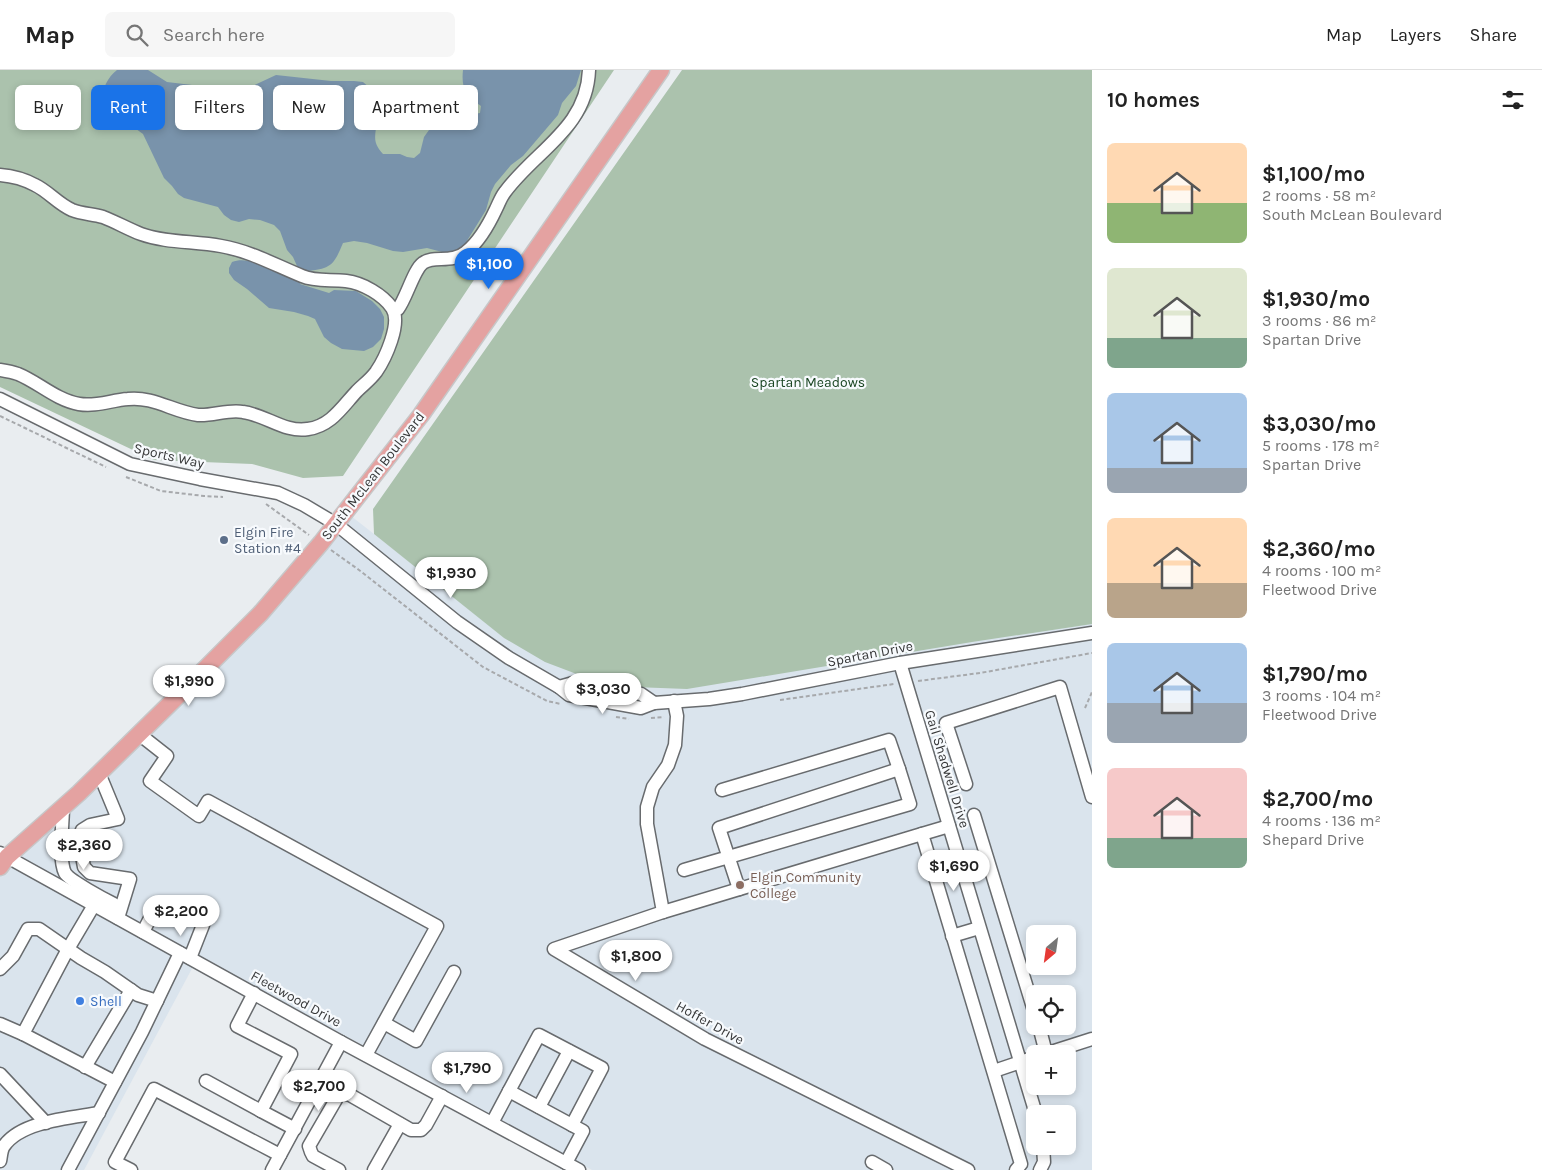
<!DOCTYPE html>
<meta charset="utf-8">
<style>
:root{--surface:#fff;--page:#f6f6f6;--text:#222;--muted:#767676;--line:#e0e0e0;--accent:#1a73e8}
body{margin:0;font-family:Karla,sans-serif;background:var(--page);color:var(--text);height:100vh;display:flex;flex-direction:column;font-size:19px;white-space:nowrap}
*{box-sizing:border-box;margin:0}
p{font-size:16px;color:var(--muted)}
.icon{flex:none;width:28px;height:28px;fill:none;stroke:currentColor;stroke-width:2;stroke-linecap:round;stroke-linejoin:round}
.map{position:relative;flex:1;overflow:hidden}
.side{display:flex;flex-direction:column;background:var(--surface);width:450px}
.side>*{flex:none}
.top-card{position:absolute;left:15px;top:15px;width:475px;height:45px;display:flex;gap:10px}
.needle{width:32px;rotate:209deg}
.fabs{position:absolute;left:1026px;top:855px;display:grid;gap:10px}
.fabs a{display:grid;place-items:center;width:50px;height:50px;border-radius:8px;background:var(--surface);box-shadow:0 2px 8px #0003;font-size:25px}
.price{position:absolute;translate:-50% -42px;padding:0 11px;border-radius:18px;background:#fff;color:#222;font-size:16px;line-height:32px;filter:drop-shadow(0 1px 2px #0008)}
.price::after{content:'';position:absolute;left:50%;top:30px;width:15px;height:11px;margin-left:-8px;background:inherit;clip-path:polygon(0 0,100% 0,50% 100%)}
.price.current{background:var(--accent);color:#fff}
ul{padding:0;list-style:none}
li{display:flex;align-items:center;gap:15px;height:125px;padding:0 15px}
li span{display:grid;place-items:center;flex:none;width:140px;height:100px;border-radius:8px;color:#555}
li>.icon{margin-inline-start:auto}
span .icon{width:60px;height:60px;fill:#fffc;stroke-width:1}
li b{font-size:21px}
h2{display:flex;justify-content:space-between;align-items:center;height:60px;padding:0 15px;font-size:21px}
.tag{padding:0 18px;border-radius:8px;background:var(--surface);box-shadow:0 2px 8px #0003;font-size:18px;line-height:45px}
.tag.current{background:var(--accent);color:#fff}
header{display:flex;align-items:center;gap:30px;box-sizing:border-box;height:70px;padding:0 25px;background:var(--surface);border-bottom:1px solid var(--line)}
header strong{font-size:24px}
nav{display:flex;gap:28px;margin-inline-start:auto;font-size:18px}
.search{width:350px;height:45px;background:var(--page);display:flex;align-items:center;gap:12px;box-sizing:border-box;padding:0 18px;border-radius:8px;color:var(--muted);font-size:19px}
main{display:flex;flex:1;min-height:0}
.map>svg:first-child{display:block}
.built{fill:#dae4ed;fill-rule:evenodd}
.green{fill:#abc2ad}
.water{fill:#7993ab}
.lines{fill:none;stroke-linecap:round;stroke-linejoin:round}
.minor-casing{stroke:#686b6e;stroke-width:15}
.major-casing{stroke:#c7c7c8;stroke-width:19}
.path{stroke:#a7a9ac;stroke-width:2;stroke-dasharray:4 2.5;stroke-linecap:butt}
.minor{stroke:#fff;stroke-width:12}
.major{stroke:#e4a2a1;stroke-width:16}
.service-dot{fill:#5c6f8a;stroke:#f7fafd;stroke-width:2}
.education-dot{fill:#8d6e63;stroke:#f7fafd;stroke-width:2}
.shop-dot{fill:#3f7fe0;stroke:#f7fafd;stroke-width:2}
.labels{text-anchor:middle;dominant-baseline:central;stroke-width:4.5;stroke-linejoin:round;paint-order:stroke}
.park-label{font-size:14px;fill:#1a4522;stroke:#f7fafd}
.street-label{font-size:14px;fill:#373839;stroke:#f7fafd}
.service-label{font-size:14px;fill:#4e5e75;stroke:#f7fafd;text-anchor:start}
.education-label{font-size:14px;fill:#785e54;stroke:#f7fafd;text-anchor:start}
.shop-label{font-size:14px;fill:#366cbe;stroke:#f7fafd;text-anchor:start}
</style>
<header>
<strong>Map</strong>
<div class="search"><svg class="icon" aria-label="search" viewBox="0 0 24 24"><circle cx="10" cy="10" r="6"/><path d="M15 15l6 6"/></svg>Search here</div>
<nav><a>Map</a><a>Layers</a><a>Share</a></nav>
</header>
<main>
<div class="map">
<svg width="1092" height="1100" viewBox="0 0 1092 1100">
<rect width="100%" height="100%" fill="#e9edf0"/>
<g class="built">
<path d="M351 446 489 554 1092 548V1100H592L13 785ZM1035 864H1068V896H1035ZM1035 924H1068V956H1035ZM1035 984H1068V1016H1035ZM1035 1044H1068V1076H1035Z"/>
<path d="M8 791 195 893 84 1100H0V802Z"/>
</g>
<g class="green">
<path d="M0 0H614L343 406 303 408 252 394 154 390 0 317Z"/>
<path d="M682 0H1092V554L972 572 687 619 634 617 595 611 545 592 504 568 374 464 373 439Z"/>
</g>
<path class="water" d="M117 0H148L167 12 242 21 276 5 331 11H354L363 12 371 19 373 29 372 41 377 49C376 65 371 71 383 84H400L407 87 414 88 420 83 424 67 429 60 437 57 447 56 468 45 480 43 481 36C466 26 461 19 463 0H581L576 16 562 33 558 45 523 86 511 95 495 114 491 122 486 140 478 153 465 174 457 180 446 183 427 178 403 182 393 181 367 173 354 171 343 173C334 194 332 199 307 201L300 214 329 223 334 220 356 221 372 231 380 239 384 247V259L381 269 373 277 364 281 342 279 331 273 324 267 315 249 308 246 294 242 269 238 247 219 234 210 229 203V198L232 192C249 185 271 200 287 207H292L297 196 293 187 287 180 280 161 274 155 260 150 249 149 239 152 231 150 224 145 218 137 184 128 178 124 172 116 164 108 143 64 132 56 103 40C100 25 105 9 117 0Z"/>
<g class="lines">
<g class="minor-casing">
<g id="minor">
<path d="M0 105C12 106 24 109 35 115 48 121 58 134 72 140 82 144 93 144 103 147 116 152 128 159 141 164 166 173 194 171 221 176 250 181 275 195 302 206 316 212 331 209 346 211 363 213 383 225 392 238 402 253 385 289 376 302 370 310 364 314 357 321 342 337 331 356 308 359 285 363 266 345 243 342 229 339 213 346 198 345 174 342 153 326 128 329 112 330 96 337 79 334 56 330 38 312 18 304 12 302 6 301 0 300"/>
<path d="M394 240 398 239C406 229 414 199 423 193 434 185 452 194 466 182 480 171 489 154 496 139 499 133 501 127 505 122 536 80 587 58 589 0"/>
<path d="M0 329 130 394 200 409 278 423 304 435 336 454 457 552 509 588 559 617 569 625 641 638 654 633 709 629 742 624 900 593 1092 563"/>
<path d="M900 593 1036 1044"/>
<path d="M559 617 573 613 641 624 654 633"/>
<path d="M674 631 677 646 675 675 668 695 653 717 647 737V754L663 842 554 879 705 969 968 1100"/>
<path d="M139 664 167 686 150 711 199 746 208 731 437 856 366 985"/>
<path d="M99 703 118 749 90 755 82 760 79 770 84 797 90 803 130 809 118 848"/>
<path d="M966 714 946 653 1060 617 1092 727"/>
<path d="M722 720 889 670 899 699"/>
<path d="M63 737C63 753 58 789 65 803 70 811 104 829 114 834L118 848"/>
<path d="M974 745 1035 944"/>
<path d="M949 756 922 764 1021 1094 1016 1100"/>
<path d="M0 783 341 972 579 1100"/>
<path d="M684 800 910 734 899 699 719 758 739 819"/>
<path d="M94 835 68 879 23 964 115 1012"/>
<path d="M663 842 922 764"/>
<path d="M143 862C150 849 154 835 171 834L198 850 203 855 190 888"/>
<path d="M952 866 979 858"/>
<path d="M0 899 13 886 28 859H39L81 888 105 902 138 925 157 931"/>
<path d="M254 923 237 956 291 984 261 1041 295 1059"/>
<path d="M384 953 416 971 454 902"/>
<path d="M0 954 23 964"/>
<path d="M1039 956 1046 983"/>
<path d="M1045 984 1092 969"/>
<path d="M85 997 131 920"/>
<path d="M994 1001 1035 987"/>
<path d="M0 1004 46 1053"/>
<path d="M206 1011 261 1041"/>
<path d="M509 1021 539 965 602 998 572 1055"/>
<path d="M539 1037 569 981"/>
<path d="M492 1053 509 1021 583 1061 566 1093"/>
<path d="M0 1091C1 1087 1 1080 4 1076 21 1051 71 1048 99 1043"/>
<path d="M872 1092 886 1100"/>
<path d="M68 1100 142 962 180 883"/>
<path d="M131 1100 115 1092 154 1019 280 1085"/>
<path d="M272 1100 341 972"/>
<path d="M339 1100 313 1086 311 1082 309 1076 338 1026 342 1023 350 1025 411 1060H421L426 1055 442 1026"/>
<path d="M374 1100 400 1054"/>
<path d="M1040 1100 1044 1092 1043 1076"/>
</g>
</g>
<g class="major-casing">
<path id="major" d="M0 797 7 787 79 723 190 614 260 544 321 473 421 345 661 0"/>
</g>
<g class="path">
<path d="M0 346 106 397"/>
<path d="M126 407 161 421 204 426 223 427"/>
<path d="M266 434 309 465"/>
<path d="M331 480 359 500 483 597 547 631 561 634"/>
<path d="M918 611 980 603 1092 583"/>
<path d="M780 630 894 614"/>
<path d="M1085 638 1092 622"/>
<path d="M616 647 629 649"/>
<path d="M651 648 664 647"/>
</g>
<use href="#minor" class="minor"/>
<use href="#major" class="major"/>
</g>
<circle class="service-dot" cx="224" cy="470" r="5"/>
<circle class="education-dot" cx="740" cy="815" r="5"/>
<circle class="shop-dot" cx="80" cy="931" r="5"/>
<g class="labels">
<g class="park-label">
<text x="808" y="312">Spartan Meadows</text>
</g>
<g class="street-label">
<text transform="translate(169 386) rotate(13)">Sports Way</text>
<text transform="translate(373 406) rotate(-52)">South McLean Boulevard</text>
<text transform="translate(870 584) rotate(-11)">Spartan Drive</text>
<text transform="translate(947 699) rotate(73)">Gail Shadwell Drive</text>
<text transform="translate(296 929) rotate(29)">Fleetwood Drive</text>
<text transform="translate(710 953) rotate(29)">Hoffer Drive</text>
</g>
<g class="service-label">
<text x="234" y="462">Elgin Fire<tspan x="234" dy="16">Station #4</tspan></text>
</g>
<g class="education-label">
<text x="750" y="807">Elgin Community<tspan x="750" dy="16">College</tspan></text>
</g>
<g class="shop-label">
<text x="90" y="931">Shell</text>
</g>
</g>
</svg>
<div class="fabs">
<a><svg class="needle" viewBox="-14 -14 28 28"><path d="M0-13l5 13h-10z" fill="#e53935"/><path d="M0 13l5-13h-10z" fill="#767676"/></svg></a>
<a><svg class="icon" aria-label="locate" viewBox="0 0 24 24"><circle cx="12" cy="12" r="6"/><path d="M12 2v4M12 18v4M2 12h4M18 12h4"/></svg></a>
<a>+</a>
<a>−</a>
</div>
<b class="price current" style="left:489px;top:220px">$1,100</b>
<b class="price" style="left:451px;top:529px">$1,930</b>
<b class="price" style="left:189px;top:637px">$1,990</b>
<b class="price" style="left:603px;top:645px">$3,030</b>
<b class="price" style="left:84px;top:801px">$2,360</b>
<b class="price" style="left:954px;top:822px">$1,690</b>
<b class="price" style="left:181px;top:867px">$2,200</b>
<b class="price" style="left:636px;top:912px">$1,800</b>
<b class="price" style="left:467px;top:1024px">$1,790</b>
<b class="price" style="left:319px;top:1042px">$2,700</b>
<div class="top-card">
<a class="tag">Buy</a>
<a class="tag current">Rent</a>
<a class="tag">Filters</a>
<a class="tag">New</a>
<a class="tag">Apartment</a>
</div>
</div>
<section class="side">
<h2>10 homes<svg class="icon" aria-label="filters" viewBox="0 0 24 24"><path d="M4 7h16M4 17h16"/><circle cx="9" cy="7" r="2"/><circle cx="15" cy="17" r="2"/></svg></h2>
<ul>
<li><span style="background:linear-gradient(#ffd9b3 60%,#8fb573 0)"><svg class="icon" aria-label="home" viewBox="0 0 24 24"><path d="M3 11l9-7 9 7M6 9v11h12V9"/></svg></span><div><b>$1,100/mo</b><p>2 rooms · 58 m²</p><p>South McLean Boulevard</p></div></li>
<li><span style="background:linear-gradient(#dfe7d0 70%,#7fa58c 0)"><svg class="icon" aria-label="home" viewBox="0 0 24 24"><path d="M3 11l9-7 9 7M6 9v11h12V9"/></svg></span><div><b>$1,930/mo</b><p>3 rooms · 86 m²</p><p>Spartan Drive</p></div></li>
<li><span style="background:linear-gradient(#a9c7e8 75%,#9aa5b1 0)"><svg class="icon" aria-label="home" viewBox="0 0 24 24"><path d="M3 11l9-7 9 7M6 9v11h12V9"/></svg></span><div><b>$3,030/mo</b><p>5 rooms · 178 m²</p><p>Spartan Drive</p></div></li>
<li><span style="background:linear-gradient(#ffd9b3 65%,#b9a48a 0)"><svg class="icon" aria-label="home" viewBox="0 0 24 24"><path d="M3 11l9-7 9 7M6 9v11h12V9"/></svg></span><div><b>$2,360/mo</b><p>4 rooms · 100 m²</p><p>Fleetwood Drive</p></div></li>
<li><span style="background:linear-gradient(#a9c7e8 60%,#9aa5b1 0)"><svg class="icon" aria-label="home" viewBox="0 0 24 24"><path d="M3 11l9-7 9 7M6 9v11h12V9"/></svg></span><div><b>$1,790/mo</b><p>3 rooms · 104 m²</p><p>Fleetwood Drive</p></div></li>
<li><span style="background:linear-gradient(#f6c9c9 70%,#7fa58c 0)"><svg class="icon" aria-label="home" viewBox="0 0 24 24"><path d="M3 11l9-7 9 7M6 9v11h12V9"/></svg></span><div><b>$2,700/mo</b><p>4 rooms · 136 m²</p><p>Shepard Drive</p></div></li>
</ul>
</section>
</main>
